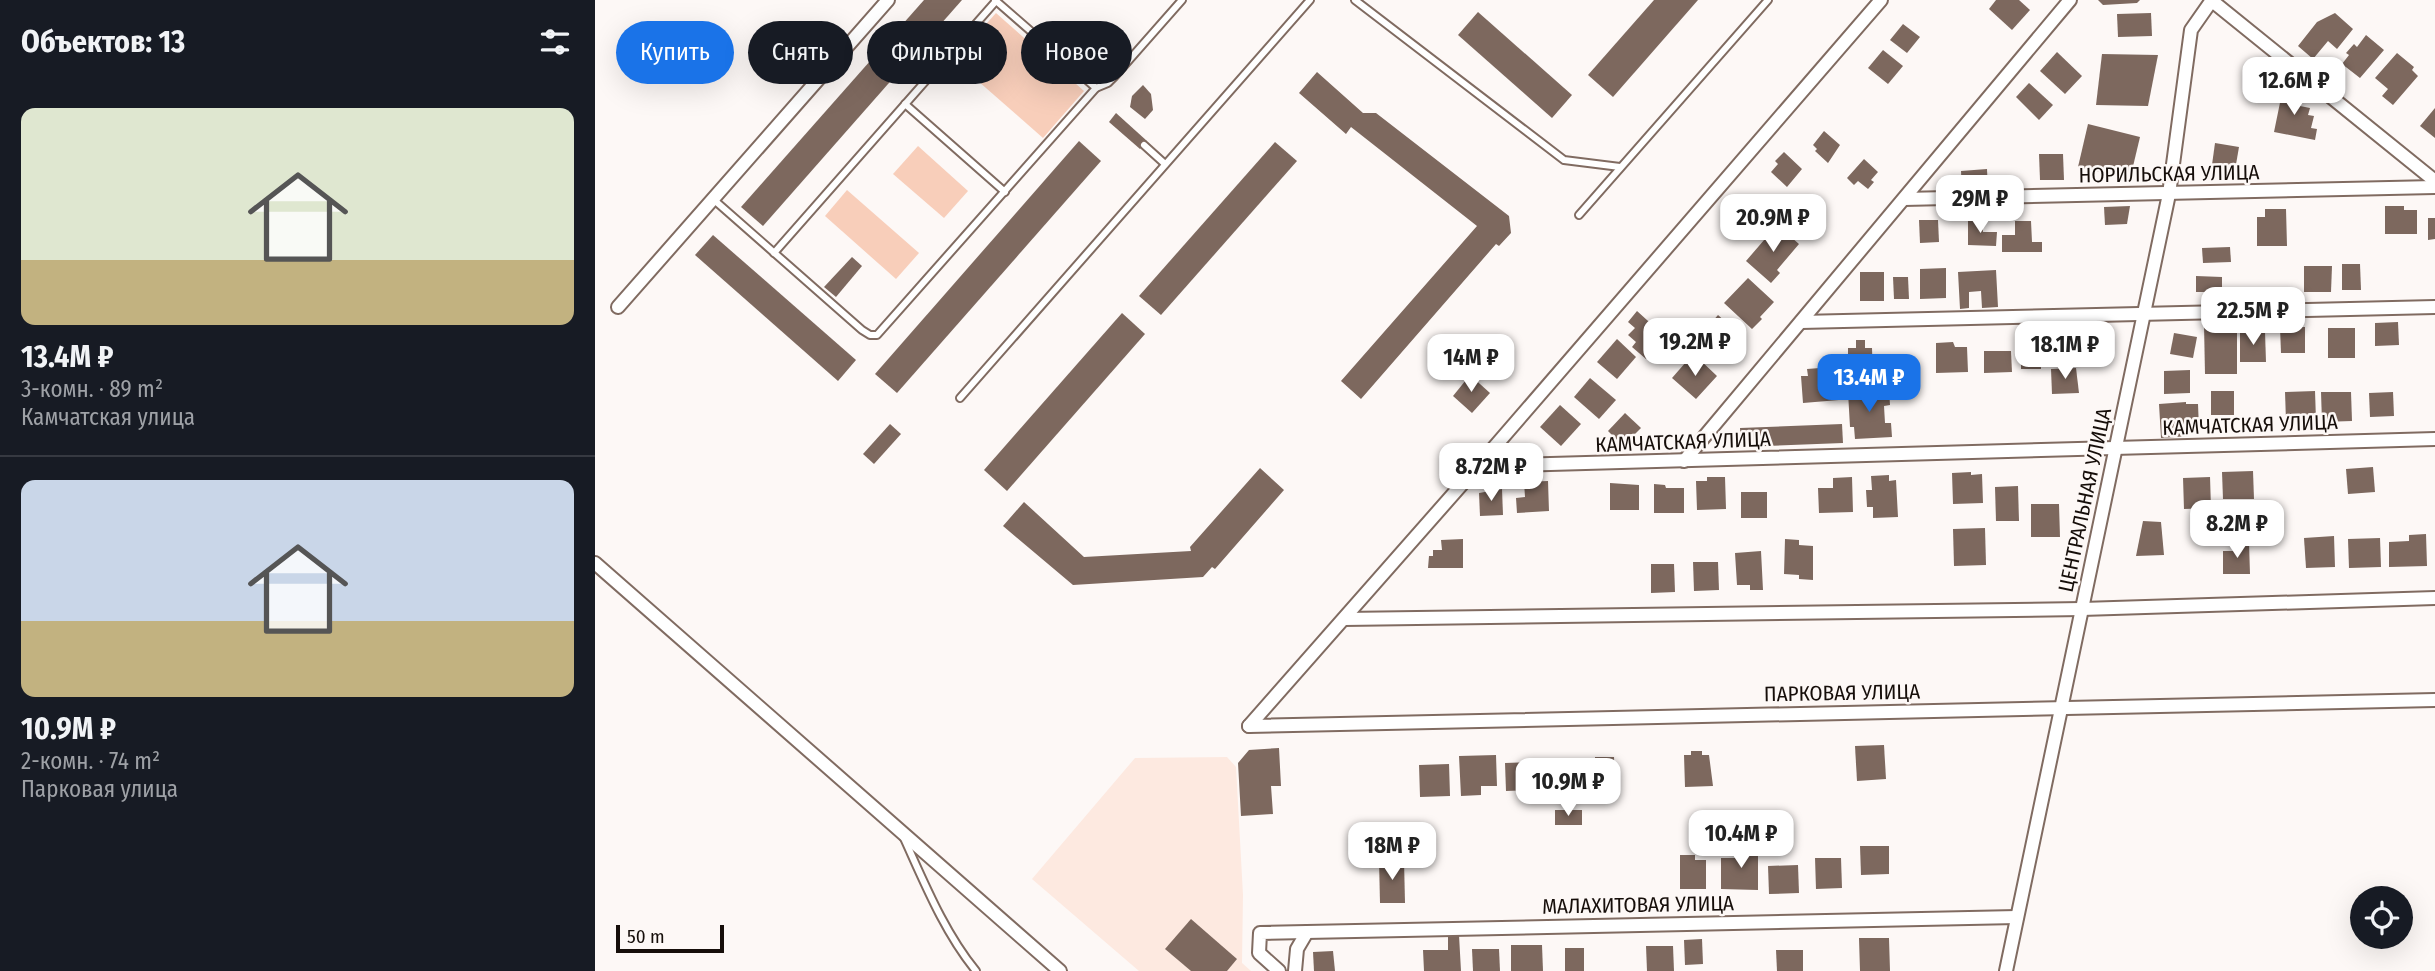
<!DOCTYPE html>
<html lang="ru">
<meta charset="utf-8">
<style>
:root{--surface:#171b24;--page:#242831;--text:#f1f3f6;--muted:#9ea1a6;--line:#363941;--accent:#1a73e8}
body{margin:0;font-family:"Fira Sans Condensed",sans-serif;background:var(--page);color:var(--text);height:100vh;display:flex;flex-direction:column;font-size:26px;white-space:nowrap}
*{box-sizing:border-box;margin:0}
p{font-size:23px;color:var(--muted)}
.icon{flex:none;width:38px;height:38px;fill:none;stroke:currentColor;stroke-width:2;stroke-linecap:round;stroke-linejoin:round}
.map{position:relative;flex:1;overflow:hidden}
.details{display:flex;flex-direction:column;background:var(--surface);width:595px}
.details>*{flex:none}
.hud{position:absolute;left:21px;top:21px;width:665px;height:63px;display:flex;gap:14px}
.tools{position:absolute;left:1755px;top:886px;display:grid;gap:14px}
.tools a{display:grid;place-items:center;width:63px;height:63px;border-radius:50%;background:var(--surface);box-shadow:0 7px 28px #0002;font-size:35px}
.scale{position:absolute;left:21px;bottom:18px;width:108px;box-sizing:border-box;padding-left:7px;border:4px solid #160e0a;border-top:0;font-size:19px;line-height:24px;white-space:nowrap;color:#160e0a;-webkit-text-stroke:5px #fdf8f6;paint-order:stroke}
.price{position:absolute;translate:-50% -60px;padding:0 16px;border-radius:14px;background:#fff;color:#222;font-size:23px;line-height:46px;filter:drop-shadow(0 2px 4px #0008)}
.price::after{content:'';position:absolute;left:50%;top:42px;width:21px;height:16px;margin-left:-10px;background:inherit;clip-path:polygon(0 0,100% 0,50% 100%)}
.price.selected{background:var(--accent);color:#fff}
ul{padding:0;list-style:none}
li{display:grid;align-content:center;gap:14px;height:371px;padding:0 21px}
li+li{border-top:2px solid var(--line)}
li span{display:grid;place-items:center;height:217px;border-radius:14px;color:#555}
li>.icon{margin-inline-start:auto}
span .icon{width:126px;height:126px;fill:#fffc;stroke-width:1}
li b{font-size:30px}
h2{display:flex;justify-content:space-between;align-items:center;height:84px;padding:0 21px;font-size:30px}
.pill{padding:0 24px;border-radius:32px;background:var(--surface);box-shadow:0 7px 28px #0002;font-size:24px;line-height:63px}
.pill.selected{background:var(--accent);color:#fff}
main{display:flex;flex:1;min-height:0}
.map>svg:first-child{display:block}
.built{fill:#fde9e0}
.green{fill:#f8ceba}
.building{fill:#7d685e}
.lines{fill:none;stroke-linecap:round;stroke-linejoin:round}
.lane-casing{stroke:#806b61;stroke-width:10}
.street-casing{stroke:#806b61;stroke-width:16}
.lane{stroke:#fff;stroke-width:6}
.street{stroke:#fff;stroke-width:12}
.labels{text-anchor:middle;dominant-baseline:central;stroke-width:5;stroke-linejoin:round;paint-order:stroke}
.street-label{font-size:21px;fill:#160e0a;stroke:#fdf8f6}
</style>
<main>
<section class="details">
<h2>Объектов: 13<svg class="icon" aria-label="filters" viewBox="0 0 24 24"><path d="M4 7h16M4 17h16"/><circle cx="9" cy="7" r="2"/><circle cx="15" cy="17" r="2"/></svg></h2>
<ul>
<li><span style="background:linear-gradient(#dfe7d0 70%,#c2b280 0)"><svg class="icon" aria-label="home" viewBox="0 0 24 24"><path d="M3 11l9-7 9 7M6 9v11h12V9"/></svg></span><div><b>13.4M ₽</b><p>3-комн. · 89 m²</p><p>Камчатская улица</p></div></li>
<li><span style="background:linear-gradient(#c9d6e8 65%,#c2b280 0)"><svg class="icon" aria-label="home" viewBox="0 0 24 24"><path d="M3 11l9-7 9 7M6 9v11h12V9"/></svg></span><div><b>10.9M ₽</b><p>2-комн. · 74 m²</p><p>Парковая улица</p></div></li>
</ul>
</section>
<div class="map">
<svg width="1840" height="971" viewBox="0 0 1840 971">
<rect width="100%" height="100%" fill="#fdf8f6"/>
<path class="built" d="M632 757 641 767 648 895 647 963 656 971H544L437 879 540 758Z"/>
<g class="green">
<path d="M401 13 489 91 448 138 359 60Z"/>
<path d="M323 146 373 191 349 218 298 174Z"/>
<path d="M252 190 324 253 301 279 230 216Z"/>
</g>
<g class="building">
<path d="M329 0H367L168 226 146 207Z"/>
<path d="M1059 0H1103L1018 97 993 75Z"/>
<path d="M1401 0H1424L1435 10 1417 30 1394 9Z"/>
<path d="M1503 0H1545L1542 3 1508 5Z"/>
<path d="M883 12 977 95 957 118 863 35Z"/>
<path d="M1556 13 1557 36 1523 37 1522 14Z"/>
<path d="M1740 13 1758 29 1742 49 1733 41 1718 59 1703 46 1722 22Z"/>
<path d="M1308 24 1325 37 1312 53 1295 40Z"/>
<path d="M1771 35 1789 50 1765 78 1747 64 1754 55 1751 53 1759 44 1762 47Z"/>
<path d="M1288 50 1308 66 1293 84 1273 68Z"/>
<path d="M1462 52 1487 76 1470 94 1445 71Z"/>
<path d="M1802 53 1819 67 1817 70 1823 76 1798 105 1787 96 1793 89 1780 78Z"/>
<path d="M1507 54 1563 55 1553 106 1501 105Z"/>
<path d="M722 72 768 113H781L914 216 916 233 904 246 901 244 766 399 746 381 882 226 756 127 751 134 704 93Z"/>
<path d="M1434 83 1458 105 1444 120 1421 97Z"/>
<path d="M548 85 556 94 558 110 550 119 535 107 537 96Z"/>
<path d="M1688 88 1702 91 1700 99 1706 100 1705 106 1715 108 1713 115 1719 116 1716 128 1722 129 1720 140 1679 132Z"/>
<path d="M1840 108V138L1825 126Z"/>
<path d="M521 113 552 141 545 149 514 122Z"/>
<path d="M1493 124 1545 137 1535 179 1483 167Z"/>
<path d="M1229 131 1245 145 1233 163 1220 151 1222 149 1218 145Z"/>
<path d="M484 141 506 161 302 393 280 374Z"/>
<path d="M680 142 702 161 566 315 544 296Z"/>
<path d="M1620 143 1644 147 1639 176 1616 172Z"/>
<path d="M1189 152 1207 169 1192 187 1176 172 1183 164 1180 161Z"/>
<path d="M1444 154H1468L1469 180H1445Z"/>
<path d="M1269 159 1283 172 1276 180 1279 182 1273 189 1263 181 1259 185 1252 178Z"/>
<path d="M1392 169 1393 191 1367 192 1366 171Z"/>
<path d="M1535 206 1532 224 1510 225 1509 207Z"/>
<path d="M1790 206H1809V210H1822V234H1790Z"/>
<path d="M1670 209H1691L1692 246H1662V217H1670Z"/>
<path d="M1833 218H1840V239L1833 240Z"/>
<path d="M1324 220H1343L1344 242 1325 243Z"/>
<path d="M1373 220H1388V232H1402L1401 246 1373 245Z"/>
<path d="M1420 221H1436L1437 242H1447V252H1407V235H1420Z"/>
<path d="M1182 225 1204 244 1182 270 1185 273 1176 283 1151 261Z"/>
<path d="M118 235 261 360 243 381 100 255Z"/>
<path d="M1635 247 1636 262 1608 263 1607 248Z"/>
<path d="M257 257 267 266 241 297 229 287Z"/>
<path d="M1747 264H1765L1766 290H1747Z"/>
<path d="M1709 266H1737L1736 292H1709Z"/>
<path d="M1351 268V298L1325 299V269Z"/>
<path d="M1401 270 1403 307 1387 308 1386 291 1374 292V308L1365 309 1363 272Z"/>
<rect x="1265" y="272" width="24" height="29"/>
<path d="M1601 276 1627 277V292H1601Z"/>
<path d="M1298 277H1313L1314 299H1299Z"/>
<path d="M1153 278 1179 302 1165 317 1167 319 1157 329 1129 303Z"/>
<path d="M1042 311 1063 330 1056 338 1063 345 1051 359 1037 347 1041 342 1033 335 1040 328 1033 322Z"/>
<path d="M527 313 550 334 412 491 389 470Z"/>
<path d="M1123 315 1143 333 1121 359 1100 341Z"/>
<path d="M1803 322 1804 345 1780 346V323Z"/>
<path d="M1609 325H1642V374H1610Z"/>
<path d="M1685 327H1710V353H1686Z"/>
<rect x="1733" y="328" width="27" height="30"/>
<rect x="1456" y="330" width="24" height="22"/>
<path d="M1645 332H1670L1671 362H1645Z"/>
<path d="M1579 333 1602 337 1598 358 1575 354Z"/>
<path d="M1022 339 1041 357 1022 379 1002 362Z"/>
<path d="M1261 340H1270V348H1277L1278 378H1253V348H1261Z"/>
<rect x="1426" y="340" width="20" height="29"/>
<path d="M1358 342 1360 347H1372L1373 372 1341 373V343Z"/>
<path d="M1389 351H1416L1417 372 1389 373Z"/>
<path d="M1103 358 1122 376 1101 399 1077 378 1091 362 1096 366Z"/>
<path d="M1238 367 1239 383H1243L1244 400 1208 403 1206 376H1213L1212 369Z"/>
<path d="M1481 368 1484 393 1457 394 1456 369Z"/>
<path d="M1595 370V393L1569 394V371Z"/>
<path d="M875 375 895 393 877 413 858 396Z"/>
<path d="M995 378 1021 400 1004 419 979 397Z"/>
<path d="M1294 390 1295 405 1289 406 1290 423H1296L1297 437 1260 439 1259 427H1255L1253 392Z"/>
<rect x="1616" y="391" width="23" height="24"/>
<path d="M1720 391 1721 420 1691 421 1690 392Z"/>
<path d="M1726 392H1756L1757 421 1727 422Z"/>
<path d="M1798 392 1799 416 1775 417 1774 393Z"/>
<path d="M1591 402V404H1603L1604 429 1594 430V436L1566 438 1564 404Z"/>
<path d="M965 405 986 424 966 446 945 427Z"/>
<path d="M1030 413 1046 428 1028 446 1013 431Z"/>
<path d="M295 424 306 434 279 464 268 454Z"/>
<path d="M1247 424 1248 443 1146 447 1145 428Z"/>
<path d="M1778 467 1780 492 1753 494 1751 469Z"/>
<path d="M665 468 689 490 620 569 617 567 608 577 478 585 408 526 429 502 489 557 596 551 595 547Z"/>
<path d="M1658 471 1659 499H1628L1627 472Z"/>
<path d="M1376 472V475L1387 474 1388 503 1358 504 1357 473Z"/>
<path d="M1294 475V481L1301 480 1303 517 1278 518V507H1272L1271 490H1277L1276 476Z"/>
<path d="M1112 477H1130L1131 509 1102 510 1101 481H1112Z"/>
<path d="M1257 477 1258 512 1224 513 1223 488H1238V478Z"/>
<path d="M1615 477 1616 508 1589 509 1588 478Z"/>
<path d="M953 481 954 511 922 513 921 498 930 497 929 482Z"/>
<path d="M1015 483 1044 485V510H1015Z"/>
<path d="M1059 484 1070 485 1071 488H1089V513H1059Z"/>
<path d="M1423 486 1424 521H1401L1400 487Z"/>
<path d="M907 489 908 515 885 516 884 493Z"/>
<rect x="1146" y="492" width="26" height="26"/>
<path d="M1436 504H1464L1465 537H1436Z"/>
<path d="M1548 521 1566 522 1569 555 1541 556Z"/>
<path d="M1390 528 1391 565 1359 566 1358 529Z"/>
<path d="M1831 534 1832 566 1794 567V542L1814 541V535Z"/>
<path d="M1739 536 1740 567 1711 568 1709 538Z"/>
<path d="M1785 538 1786 567 1754 568 1753 539Z"/>
<path d="M868 539V568H833L834 556H838V550H847L846 540Z"/>
<path d="M1190 539 1204 540V545L1218 546V580L1204 579V575L1189 574Z"/>
<path d="M1654 542 1655 574H1628V551H1638V543Z"/>
<path d="M1166 551 1168 590H1155V585H1142L1140 553Z"/>
<path d="M1098 562H1123L1124 590 1099 591Z"/>
<path d="M1056 564H1079L1080 592 1056 593Z"/>
<path d="M1289 745 1291 779 1262 781 1260 746Z"/>
<path d="M684 748 686 786H676L678 814 646 816 643 763 654 750Z"/>
<path d="M1096 751H1107V755H1114L1118 786 1090 787 1089 755H1096Z"/>
<path d="M901 755 902 786H886V795L866 796 864 756Z"/>
<path d="M1000 757H1019L1020 784H1000Z"/>
<path d="M937 762 939 790 911 791 910 763Z"/>
<path d="M854 764 855 796 825 797 824 765Z"/>
<rect x="960" y="810" width="27" height="15"/>
<path d="M1152 841H1163V890L1126 889V858H1151Z"/>
<path d="M1265 846H1294V874L1266 875Z"/>
<path d="M1085 855H1100V860H1111V889H1085Z"/>
<path d="M1220 858H1246L1247 888 1221 889Z"/>
<path d="M784 860H809L810 903H785Z"/>
<path d="M1203 865 1204 893 1174 894 1173 866Z"/>
<path d="M596 919 642 959 632 971H596L570 949Z"/>
<path d="M853 935H864L866 971H829L828 950H853Z"/>
<path d="M1264 938H1294L1295 971H1265Z"/>
<path d="M1107 939 1108 964 1090 965 1089 940Z"/>
<path d="M916 945H947L948 971H916Z"/>
<path d="M1051 946H1078L1079 971H1052Z"/>
<rect x="970" y="948" width="19" height="23"/>
<path d="M877 949H904L905 971H878Z"/>
<path d="M1181 950H1208V971H1182Z"/>
<path d="M738 951 740 971H719L718 952Z"/>
</g>
<g class="lines">
<g class="lane-casing">
<g id="lane">
<path d="M760 0 969 160 1025 167"/>
<path d="M501 88 513 83 520 76 587 0"/>
<path d="M310 104 410 192"/>
<path d="M549 145 570 164"/>
<path d="M118 199 267 330 275 335H282L501 88 400 0"/>
<path d="M984 215 1173 0"/>
<path d="M179 253 401 1"/>
<path d="M365 398 715 0"/>
<path d="M308 836C329 882 349 932 381 971"/>
</g>
</g>
<g class="street-casing">
<g id="street">
<path d="M1616 0 1840 181"/>
<path d="M1309 199 1840 187"/>
<path d="M23 307 293 0"/>
<path d="M1206 322 1840 307"/>
<path d="M1089 461 1475 0"/>
<path d="M883 466 1840 439"/>
<path d="M0 563 465 971"/>
<path d="M749 619 1487 609 1840 598"/>
<path d="M654 726 1840 700"/>
<path d="M654 726 883 466 1286 0"/>
<path d="M684 971 664 953 665 933 1422 917"/>
<path d="M700 971 702 949 712 932"/>
<path d="M1411 971 1574 194 1596 30 1617 0"/>
</g>
</g>
<use href="#lane" class="lane"/>
<use href="#street" class="street"/>
</g>
<g class="labels">
<g class="street-label">
<text transform="translate(1574 174) rotate(-1)">НОРИЛЬСКАЯ УЛИЦА</text>
<text transform="translate(1655 425) rotate(-2)">КАМЧАТСКАЯ УЛИЦА</text>
<text transform="translate(1088 442) rotate(-2)">КАМЧАТСКАЯ УЛИЦА</text>
<text transform="translate(1490 500) rotate(-78)">ЦЕНТРАЛЬНАЯ УЛИЦА</text>
<text transform="translate(1247 693) rotate(-1)">ПАРКОВАЯ УЛИЦА</text>
<text transform="translate(1043 905) rotate(-1)">МАЛАХИТОВАЯ УЛИЦА</text>
</g>
</g>
</svg>
<div class="tools">
<a><svg class="icon" aria-label="locate" viewBox="0 0 24 24"><circle cx="12" cy="12" r="6"/><path d="M12 2v4M12 18v4M2 12h4M18 12h4"/></svg></a>
</div>
<div class="scale">50 m</div>
<b class="price" style="left:1699px;top:117px">12.6M ₽</b>
<b class="price" style="left:1385px;top:235px">29M ₽</b>
<b class="price" style="left:1178px;top:254px">20.9M ₽</b>
<b class="price" style="left:1658px;top:347px">22.5M ₽</b>
<b class="price" style="left:1100px;top:378px">19.2M ₽</b>
<b class="price" style="left:1470px;top:381px">18.1M ₽</b>
<b class="price" style="left:876px;top:394px">14M ₽</b>
<b class="price selected" style="left:1274px;top:414px">13.4M ₽</b>
<b class="price" style="left:896px;top:503px">8.72M ₽</b>
<b class="price" style="left:1642px;top:560px">8.2M ₽</b>
<b class="price" style="left:973px;top:818px">10.9M ₽</b>
<b class="price" style="left:1146px;top:870px">10.4M ₽</b>
<b class="price" style="left:797px;top:882px">18M ₽</b>
<div class="hud">
<a class="pill selected">Купить</a>
<a class="pill">Снять</a>
<a class="pill">Фильтры</a>
<a class="pill">Новое</a>
</div>
</div>
</main>
